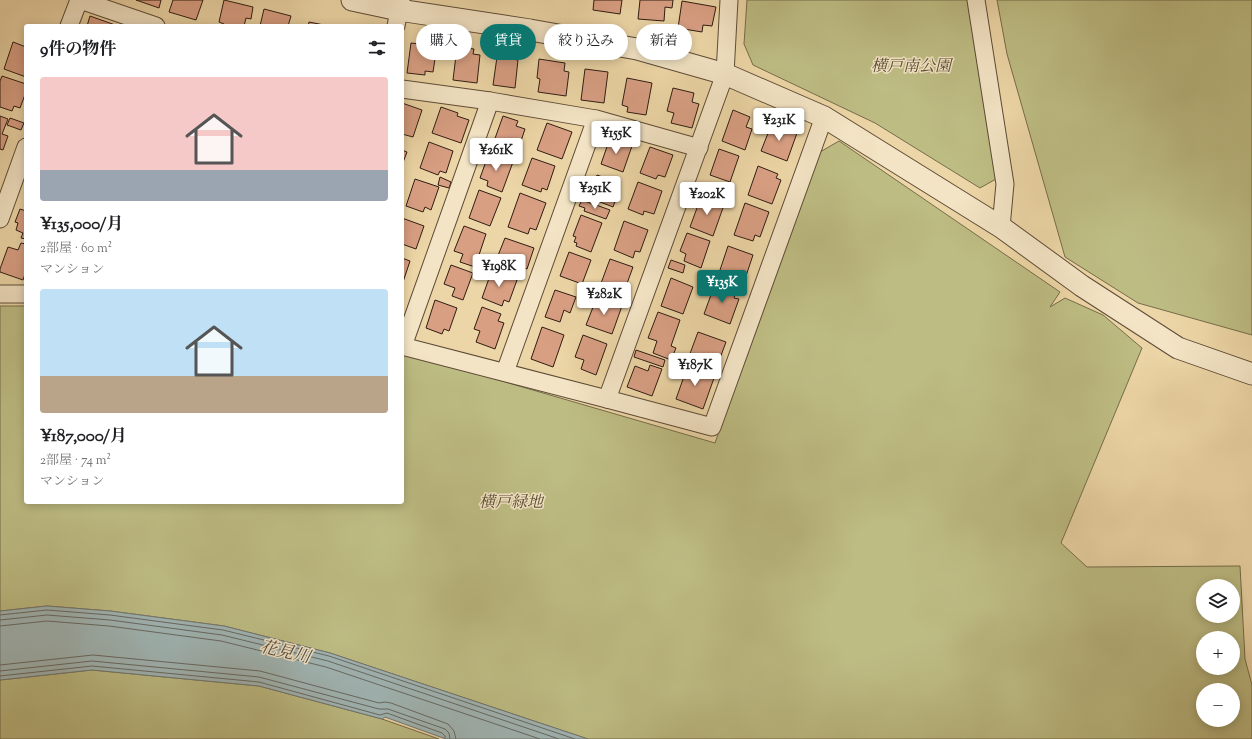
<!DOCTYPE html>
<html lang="ja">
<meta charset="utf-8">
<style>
:root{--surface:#fff;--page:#f6f6f6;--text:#202124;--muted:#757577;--accent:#0f766e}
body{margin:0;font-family:"Sorts Mill Goudy","Noto Serif JP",serif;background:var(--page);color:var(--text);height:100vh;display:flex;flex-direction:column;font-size:15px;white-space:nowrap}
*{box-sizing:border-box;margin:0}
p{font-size:13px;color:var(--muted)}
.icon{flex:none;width:22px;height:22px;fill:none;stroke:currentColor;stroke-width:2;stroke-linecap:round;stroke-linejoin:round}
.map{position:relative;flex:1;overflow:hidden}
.panel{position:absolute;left:24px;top:24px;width:380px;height:480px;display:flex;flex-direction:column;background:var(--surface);border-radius:4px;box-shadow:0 2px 10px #0003}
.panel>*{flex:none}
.banner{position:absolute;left:416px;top:24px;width:380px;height:36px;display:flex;gap:8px}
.controls{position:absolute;left:1196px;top:579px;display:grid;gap:8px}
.controls a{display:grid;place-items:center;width:44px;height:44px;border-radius:50%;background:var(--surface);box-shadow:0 2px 10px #0003;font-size:20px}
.price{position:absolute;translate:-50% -34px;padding:0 9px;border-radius:4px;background:#fff;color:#222;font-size:13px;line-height:26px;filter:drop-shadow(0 1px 2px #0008)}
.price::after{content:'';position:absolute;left:50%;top:24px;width:12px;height:9px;margin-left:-6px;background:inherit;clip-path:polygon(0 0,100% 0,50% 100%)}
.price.selected{background:var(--accent);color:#fff}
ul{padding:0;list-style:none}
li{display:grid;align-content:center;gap:8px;height:212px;padding:0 16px}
li span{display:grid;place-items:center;height:124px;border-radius:4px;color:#555}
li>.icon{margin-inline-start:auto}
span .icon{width:72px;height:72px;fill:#fffc;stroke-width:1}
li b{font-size:17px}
h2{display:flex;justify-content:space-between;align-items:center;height:48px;padding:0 16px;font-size:17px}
.chip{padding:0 14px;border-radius:18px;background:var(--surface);box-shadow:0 2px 10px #0003;font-size:14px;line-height:36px}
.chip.selected{background:var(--accent);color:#fff}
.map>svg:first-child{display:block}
.green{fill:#bdbc83;stroke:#766c4a;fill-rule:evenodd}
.water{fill:#a0b5b4;stroke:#737873}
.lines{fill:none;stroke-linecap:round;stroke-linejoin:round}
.shore{stroke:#686963;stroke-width:1}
.building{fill:#d99f83;stroke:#2f1d12}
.minor-casing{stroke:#5e4b37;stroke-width:19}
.tertiary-casing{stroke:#5e4b37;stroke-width:23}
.minor{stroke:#f3e4c5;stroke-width:17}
.tertiary{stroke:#f3e4c5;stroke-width:21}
.labels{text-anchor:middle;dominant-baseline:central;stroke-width:3;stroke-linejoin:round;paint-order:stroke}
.park-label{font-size:16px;font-style:italic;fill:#5a4d34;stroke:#f3e4c5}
.water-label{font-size:17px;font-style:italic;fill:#514b43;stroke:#f3e4c5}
</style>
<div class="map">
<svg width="1252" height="739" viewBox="0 0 1252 739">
<rect width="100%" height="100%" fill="#ecd5a6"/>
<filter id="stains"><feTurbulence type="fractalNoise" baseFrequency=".005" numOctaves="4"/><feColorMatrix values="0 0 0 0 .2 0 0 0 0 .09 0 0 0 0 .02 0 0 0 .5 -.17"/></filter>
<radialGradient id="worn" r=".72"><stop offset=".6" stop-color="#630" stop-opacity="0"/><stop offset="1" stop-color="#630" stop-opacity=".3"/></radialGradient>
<g class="green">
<path d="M747 0H969L996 179 980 188 875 123 753 65 744 44Z"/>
<path d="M997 0H1252V335L1138 303 1065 257 1007 54Z"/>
<path d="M839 141 1060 292 1050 307 1065 298 1103 315 1142 348 1061 543 1087 567 1240 566 1245 659 1252 685V739H588L330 653 224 626 110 611 47 606 0 611V306H26V502H402V352L715 443 820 152ZM1203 586H1233V616H1203ZM1203 638H1233V668H1203ZM1203 690H1233V720H1203Z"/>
<path d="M92 670 259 686 382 719 439 739H0V680Z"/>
</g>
<path class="water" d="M47 606 110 611 224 626 330 653 588 739H446L385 717 382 719 259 686 92 670 0 680V611Z"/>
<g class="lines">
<g class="shore">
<path d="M0 615 47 610 110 615 223 630 329 656 575 739"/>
<path d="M0 620 47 615 110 620 222 635 328 661 559 739"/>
<path d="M0 626 47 621 109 626 221 641 326 667 540 739"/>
<path d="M0 665 93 655 260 671 379 703 385 702 391 703 448 724 454 731 456 739"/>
<path d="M0 671 92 661 259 677 379 709H388L445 729 449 733 450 739"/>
<path d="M0 676 92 666 259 682 380 715 387 713 442 733 445 736V739"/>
</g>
</g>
<g class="building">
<path d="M136 0H161L159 8Z"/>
<path d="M173 0H203L196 20 169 12Z"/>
<path d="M224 0 253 7 251 19 246 18 244 26H224V24L219 22Z"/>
<path d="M594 0H622L620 14 593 10Z"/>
<path d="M640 0H673L672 8 665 7 664 21 638 19Z"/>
<path d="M682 1 716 7 712 26 703 25 702 32 678 28Z"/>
<path d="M264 9 291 16 288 26H260Z"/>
<path d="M90 16 118 26H87Z"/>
<path d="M309 22 329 26H308Z"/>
<path d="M13 42 26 47V77L4 69Z"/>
<path d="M411 43 437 46 433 72 425 71V75L407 73Z"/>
<path d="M457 47 474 49 473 54 480 55 477 83 453 80Z"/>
<path d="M497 57 518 60 515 88 493 85Z"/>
<path d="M539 59 565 63 564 71 569 72 566 96 538 92 540 79 537 78Z"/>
<path d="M585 69 608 72 604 103 581 100Z"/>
<path d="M2 76 26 84V92L20 108 14 106 12 111 0 107V81Z"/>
<path d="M627 78 652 83 646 115 627 112 628 107 622 105Z"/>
<path d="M673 88 694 93 692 102 699 104 692 128 671 123 674 113 667 111Z"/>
<path d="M402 103 422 110 413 137 402 134Z"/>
<path d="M441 107 458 113 457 116 469 120 461 143 432 133Z"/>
<path d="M733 110 750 117 746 127 752 129 745 150 722 141Z"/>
<path d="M0 116 8 119 2 134 8 136 3 150 0 149Z"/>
<path d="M503 116 518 121 516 126 525 129 517 153 493 144Z"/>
<path d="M10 118 24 123 21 130 7 125Z"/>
<path d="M547 123 572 132 562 159 537 150Z"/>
<path d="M772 123 797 133 787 161 761 151Z"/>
<path d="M610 138 632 146 623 172 601 164Z"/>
<path d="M429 142 453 151 446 173 440 171 438 175 420 168Z"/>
<path d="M650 147 673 155 665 177 658 175 656 179 640 173Z"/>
<path d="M719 149 739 156 730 182 710 175Z"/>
<path d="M402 150 407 152 402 165Z"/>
<path d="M489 153 513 162 502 192 487 186 488 181 480 178Z"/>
<path d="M532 158 555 166 547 190 542 188 541 192 522 185Z"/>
<path d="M758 166 778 174 776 178 781 180 772 204 748 195Z"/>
<path d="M597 175 616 182 612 194 617 196 613 207 585 196 589 185 592 187Z"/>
<path d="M440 177 451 182 449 188 438 185Z"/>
<path d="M415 179 439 187 431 210 425 207 423 212 406 206Z"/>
<path d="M638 182 662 191 654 214 644 211 643 215 628 209Z"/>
<path d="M479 190 501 198 490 226 469 218Z"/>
<path d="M520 193 546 203 536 230 530 228 528 234 508 227Z"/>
<path d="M701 197 724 205 713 236 690 227Z"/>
<path d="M582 200 610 210 606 219 584 211 585 208 579 206Z"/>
<path d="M745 203 769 212 760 237 755 235 753 241 734 235Z"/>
<path d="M20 209 26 211V239L21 238 23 233 16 230 18 223 15 222Z"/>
<path d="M581 215 602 223 591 252 576 246 577 243 574 242 576 237 573 236Z"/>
<path d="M402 218 424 226 416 249 402 244Z"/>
<path d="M624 221 648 230 640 252 635 251 633 258 614 250Z"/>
<path d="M464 226 486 234 475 267 460 262 463 254 454 251Z"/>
<path d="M687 233 710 241 701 268 684 261 686 254 680 251Z"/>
<path d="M505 238 534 248 527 269 518 266 517 271 495 263Z"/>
<path d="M21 243 26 244V271L23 280 0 272V269L8 247 18 250Z"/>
<path d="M728 246 753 255 746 276 741 275 738 283 718 276Z"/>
<path d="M569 252 591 260 582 284 560 276Z"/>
<path d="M402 258 410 261 402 285Z"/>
<path d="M610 259 633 267 625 289 618 287 617 292 600 286Z"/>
<path d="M671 260 685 265 683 273 668 268Z"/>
<path d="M451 265 473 273 463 300 452 296 455 288 444 284Z"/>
<path d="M492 270 517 280 509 302 504 300 502 306 482 298Z"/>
<path d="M671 278 693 287 683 314 661 306Z"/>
<path d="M715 284 736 292 734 298 739 299 730 324 704 314Z"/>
<path d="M555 290 576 297 570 313 564 310 560 322 545 317Z"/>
<path d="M597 297 622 306 612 334 586 325Z"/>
<path d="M435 300 457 308 449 331 444 329 442 334 426 328Z"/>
<path d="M482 307 501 314 498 321 504 323 495 349 476 342 480 331 474 329Z"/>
<path d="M658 312 680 320 671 346 676 348 671 360 653 353 657 341 648 338Z"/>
<path d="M542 327 564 335 553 367 531 359Z"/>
<path d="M698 332 726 342 719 361 713 359 710 367 688 359Z"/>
<path d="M583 335 607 344 596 375 581 369 584 360 575 357Z"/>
<path d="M636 350 665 360 663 367 634 357Z"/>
<path d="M650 365 662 369 652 396 627 387 635 366 648 371Z"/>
<path d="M688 365 707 373 706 375 714 378 703 409 676 399Z"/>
</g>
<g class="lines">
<g class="minor-casing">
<g id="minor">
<path d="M80 0 156 26"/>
<path d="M976 0 1005 184 1001 227"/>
<path d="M69 26 79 0"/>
<path d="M396 26 401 0"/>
<path d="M402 89 490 101 596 119 699 148"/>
<path d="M0 219 26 147"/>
<path d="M0 294H26"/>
<path d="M402 346 607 399 712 427 824 117"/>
<path d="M403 346 490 101"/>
<path d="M505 372 596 119"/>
<path d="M607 399 725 74 729 0"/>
</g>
</g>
<g class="tertiary-casing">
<path id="tertiary" d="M352 0 399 10 530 30 637 49 725 74 824 117 1001 227 1082 286 1178 348 1252 374"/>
</g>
<use href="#minor" class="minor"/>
<use href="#tertiary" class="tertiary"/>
</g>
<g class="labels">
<g class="park-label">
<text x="911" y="67">横戸南公園</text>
<text x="511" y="503">横戸緑地</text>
</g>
<g class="water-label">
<text transform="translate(285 653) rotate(13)">花見川</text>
</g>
</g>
<rect width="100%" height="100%" filter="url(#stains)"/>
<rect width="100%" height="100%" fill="url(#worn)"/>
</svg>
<div class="controls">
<a><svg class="icon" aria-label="layers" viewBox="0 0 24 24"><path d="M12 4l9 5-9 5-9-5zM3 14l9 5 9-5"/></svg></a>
<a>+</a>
<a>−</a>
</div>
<b class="price" style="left:779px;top:142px">¥231K</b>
<b class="price" style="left:616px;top:155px">¥155K</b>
<b class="price" style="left:496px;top:172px">¥261K</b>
<b class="price" style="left:595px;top:210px">¥251K</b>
<b class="price" style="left:707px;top:216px">¥202K</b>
<b class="price" style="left:499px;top:288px">¥198K</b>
<b class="price selected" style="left:722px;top:304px">¥135K</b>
<b class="price" style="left:604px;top:316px">¥282K</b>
<b class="price" style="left:695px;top:387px">¥187K</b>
<div class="banner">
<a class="chip">購入</a>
<a class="chip selected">賃貸</a>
<a class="chip">絞り込み</a>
<a class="chip">新着</a>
</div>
<section class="panel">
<h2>9件の物件<svg class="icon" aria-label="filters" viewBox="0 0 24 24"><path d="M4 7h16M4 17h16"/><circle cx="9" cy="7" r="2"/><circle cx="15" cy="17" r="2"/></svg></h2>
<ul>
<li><span style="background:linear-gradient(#f6c9c9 75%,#9aa5b1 0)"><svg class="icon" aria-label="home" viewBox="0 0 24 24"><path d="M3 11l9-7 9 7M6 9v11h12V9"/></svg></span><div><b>¥135,000/月</b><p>2部屋 · 60 m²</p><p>マンション</p></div></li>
<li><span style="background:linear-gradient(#bfe0f5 70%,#b9a48a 0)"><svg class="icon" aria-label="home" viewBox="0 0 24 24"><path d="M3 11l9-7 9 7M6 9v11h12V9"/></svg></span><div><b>¥187,000/月</b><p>2部屋 · 74 m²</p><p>マンション</p></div></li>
</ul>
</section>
</div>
